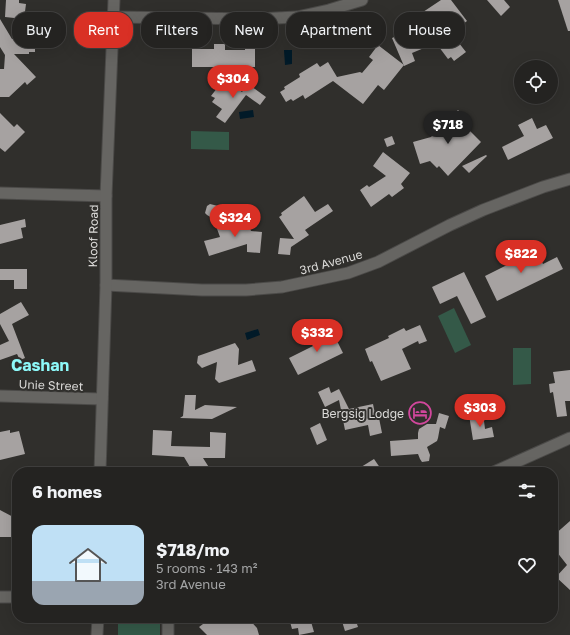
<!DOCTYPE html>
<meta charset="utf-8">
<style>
:root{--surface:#242321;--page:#302f2e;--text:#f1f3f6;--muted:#a3a4a5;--line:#41403f;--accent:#d93025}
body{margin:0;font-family:"Golos Text",sans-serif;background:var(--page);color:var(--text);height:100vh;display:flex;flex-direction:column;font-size:15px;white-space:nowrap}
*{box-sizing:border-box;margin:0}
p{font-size:13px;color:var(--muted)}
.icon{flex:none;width:22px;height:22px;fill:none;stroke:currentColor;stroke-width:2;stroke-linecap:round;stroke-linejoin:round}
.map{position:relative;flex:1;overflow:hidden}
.side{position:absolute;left:12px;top:467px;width:546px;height:156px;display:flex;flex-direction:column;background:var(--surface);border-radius:16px;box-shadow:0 4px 16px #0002,0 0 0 1px var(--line)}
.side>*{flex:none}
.top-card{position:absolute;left:12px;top:12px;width:546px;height:36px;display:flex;gap:8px}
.tools{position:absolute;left:514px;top:60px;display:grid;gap:8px}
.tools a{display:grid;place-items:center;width:44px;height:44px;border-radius:50%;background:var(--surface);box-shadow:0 4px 16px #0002,0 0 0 1px var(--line);font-size:20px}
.price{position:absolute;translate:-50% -34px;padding:0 9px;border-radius:14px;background:var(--accent);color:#fff;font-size:13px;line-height:26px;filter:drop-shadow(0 1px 2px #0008)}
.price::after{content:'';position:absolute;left:50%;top:24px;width:12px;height:9px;margin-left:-6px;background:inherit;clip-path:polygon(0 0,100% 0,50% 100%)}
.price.current{background:#222;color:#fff}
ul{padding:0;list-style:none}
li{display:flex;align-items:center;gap:12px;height:100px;padding:0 20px}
li span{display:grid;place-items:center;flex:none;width:112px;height:80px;border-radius:12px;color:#555}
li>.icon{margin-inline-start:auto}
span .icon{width:48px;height:48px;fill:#fffc;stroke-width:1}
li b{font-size:17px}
h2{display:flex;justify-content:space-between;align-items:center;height:48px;padding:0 20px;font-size:17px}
.tag{padding:0 14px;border-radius:16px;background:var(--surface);box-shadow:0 4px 16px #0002,0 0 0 1px var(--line);font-size:14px;line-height:36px}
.tag.current{background:var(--accent);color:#fff}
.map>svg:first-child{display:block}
.green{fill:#345948}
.water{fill:#011a28}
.building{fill:#a6a2a1}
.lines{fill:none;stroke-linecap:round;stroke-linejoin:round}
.street-casing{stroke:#4b4a48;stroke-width:13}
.street{stroke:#666562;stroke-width:11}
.labels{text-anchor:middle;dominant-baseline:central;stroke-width:4;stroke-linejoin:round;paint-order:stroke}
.street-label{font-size:12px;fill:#dbdad8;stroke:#302f2c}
.poi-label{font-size:12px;fill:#dbdad8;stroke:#302f2c;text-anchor:end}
.district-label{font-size:16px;font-weight:bold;fill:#8df9f9;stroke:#302f2c}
</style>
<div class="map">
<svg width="570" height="635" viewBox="0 0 570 635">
<rect width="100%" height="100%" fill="#302f2c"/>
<g class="green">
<path d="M191 131 229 132V150L191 149Z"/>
<path d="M454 308 471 345 455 353 438 316Z"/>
<path d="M513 348H531V384L513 385Z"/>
<rect x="118" y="618" width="42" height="17"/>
</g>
<g class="water">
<path d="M284 50H292V64L285 65Z"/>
<path d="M253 110 254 117 240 119 239 112Z"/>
<path d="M258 329 260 335 247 340 245 333Z"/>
</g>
<g class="building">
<path d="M6 0H19V3L26 4 24 19 5 17Z"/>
<path d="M441 0H451L467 21 451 33 466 52 454 61 451 57 448 59 436 43 412 53 415 61 404 66 392 38 404 33 406 39 425 30 422 27 425 24 423 22 425 20 420 14Z"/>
<path d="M487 0H504L510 7 501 16Z"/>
<path d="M558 0H570V31H568Z"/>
<path d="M0 19 12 39 29 38V40H35V52H29V54H14L36 77 27 85 25 82 9 97H0V69H4L5 55 0 47Z"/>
<path d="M214 44H225V50H245V46H255V67H192V49H214Z"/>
<path d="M378 45 404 65 384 90 378 85 363 104 333 81 305 99 303 95 293 101 291 99 286 102 280 92 285 89 284 87 300 77 299 74 317 63 320 67 328 62 337 77 360 72 362 73 373 60 369 57Z"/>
<path d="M224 79 242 92 248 84 266 97 260 105 246 95 225 123 216 117 222 109 212 102 215 98 211 96Z"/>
<path d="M458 110 470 122 465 126 481 142 448 176 439 166 437 168 430 161 420 164 413 142 431 137Z"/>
<path d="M0 113 14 127 17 124 25 132 5 152 0 148Z"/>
<path d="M532 118 537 129 546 125 553 138 508 160 502 147 524 136 518 125Z"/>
<path d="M392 136 395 144 387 147 384 139Z"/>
<path d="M383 152 410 173 401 184 404 188 392 197 389 194 371 207 360 190 367 185 369 187 386 176 373 166Z"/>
<path d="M486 155 487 156 469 173 462 166Z"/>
<path d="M304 196 315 212 328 204 333 211 305 230 309 235 291 247 290 255 278 254 280 238 294 239 279 217 282 215 281 213Z"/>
<path d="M210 204 218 206 221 210 222 224 207 215 205 213 207 206Z"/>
<path d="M246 217 251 231 262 232 260 253 247 252V244L209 256 204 241 220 237 216 226Z"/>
<path d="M25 219 26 227 21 228 23 238 0 244V225Z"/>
<path d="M535 249 543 264 557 257 563 269 497 301 485 276 507 265V263Z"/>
<path d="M0 269H27V289H14V280H0Z"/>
<path d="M464 272 486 317 471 324 457 296 440 304 432 287Z"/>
<path d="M21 302 29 315 12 324 25 358 20 360 17 354 0 360V345L9 341 0 324V314Z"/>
<path d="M420 325 427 341 419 344 418 341 402 349 411 369 381 381 372 361 370 362 365 349 389 338 388 336 404 328 406 331Z"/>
<path d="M328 329 333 338 335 337 343 353 298 375 289 358 313 346 309 338Z"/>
<path d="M235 343 239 349 238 365 252 360 256 371 219 383 215 379 217 362 202 368 197 363 198 356Z"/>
<path d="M570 370V401H565L567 416 557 417 553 392 550 393 549 384 555 383 553 372Z"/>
<path d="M329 387 331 393 339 389 349 409 373 404 376 419 379 418 382 433 370 436 368 425 345 430 339 400 325 407 318 392Z"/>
<path d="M185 395H196L195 410 205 405 237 407 212 419 180 418 183 416Z"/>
<path d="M439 413 449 416 445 429 440 427 438 438 437 441 427 447 430 455 429 461 422 462 420 459 418 454 391 456 390 441 418 439V433L419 429 427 424H436Z"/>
<path d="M483 413 485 429 492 427 494 437 473 440 469 415Z"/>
<path d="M320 423 327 440 317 445 310 428Z"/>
<path d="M10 430V433L19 431 25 454 0 460V432Z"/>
<path d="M153 430 172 431 171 446 210 447V432L226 433 225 458H203L212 472H193L184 457 152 455Z"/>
<path d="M374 459 383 472H353Z"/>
<path d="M0 510 17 519V537H0Z"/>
<path d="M570 521V590L556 577 567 565 553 547V536Z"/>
<path d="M197 618H248L257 628 259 635H207L199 627 203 624Z"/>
<path d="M289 618H310L314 632 299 635 298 628 292 629Z"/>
<path d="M341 618H355L358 627 345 631Z"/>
</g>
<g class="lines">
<g class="street-casing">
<g id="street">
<path d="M114 17 257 19 297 17 329 10 362 0"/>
<path d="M0 193 106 196"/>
<path d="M106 285 202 290H246L282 287 348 273 378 262 450 225 483 210 543 187 570 179"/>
<path d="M0 396 102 399"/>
<path d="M100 472 106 285V196L114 0"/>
<path d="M494 472 570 438"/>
<path d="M0 597H17"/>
<path d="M168 618V635"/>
<path d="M97 635 98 618"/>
</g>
</g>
<use href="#street" class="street"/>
</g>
<defs>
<g id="hotel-ring" transform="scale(1.15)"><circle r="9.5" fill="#302f2c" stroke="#d1479c" stroke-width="1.5"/><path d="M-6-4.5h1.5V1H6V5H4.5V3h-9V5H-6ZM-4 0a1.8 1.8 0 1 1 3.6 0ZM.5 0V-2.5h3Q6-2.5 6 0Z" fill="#d1479c"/></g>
</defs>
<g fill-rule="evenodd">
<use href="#hotel-ring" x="420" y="413"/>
</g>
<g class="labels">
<g class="street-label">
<text transform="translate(93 236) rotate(-89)">Kloof Road</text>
<text transform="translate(331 262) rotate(-15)">3rd Avenue</text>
<text transform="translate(51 385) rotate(2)">Unie Street</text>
</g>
<g class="poi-label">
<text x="404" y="413">Bergsig Lodge</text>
</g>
<g class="district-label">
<text x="40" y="365">Cashan</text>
</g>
</g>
</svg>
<div class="tools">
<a><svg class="icon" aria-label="locate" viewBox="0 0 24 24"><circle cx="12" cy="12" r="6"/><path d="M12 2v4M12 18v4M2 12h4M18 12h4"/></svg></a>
</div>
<b class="price" style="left:233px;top:99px">$304</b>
<b class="price current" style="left:448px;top:145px">$718</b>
<b class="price" style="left:235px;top:238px">$324</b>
<b class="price" style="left:521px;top:274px">$822</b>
<b class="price" style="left:317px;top:353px">$332</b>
<b class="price" style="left:480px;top:428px">$303</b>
<div class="top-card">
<a class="tag">Buy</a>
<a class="tag current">Rent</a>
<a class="tag">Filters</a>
<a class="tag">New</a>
<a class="tag">Apartment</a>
<a class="tag">House</a>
</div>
<section class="side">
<h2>6 homes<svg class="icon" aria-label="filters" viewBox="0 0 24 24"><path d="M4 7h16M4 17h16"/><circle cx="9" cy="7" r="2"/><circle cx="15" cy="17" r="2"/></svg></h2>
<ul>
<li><span style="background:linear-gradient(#bfe0f5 70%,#9aa5b1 0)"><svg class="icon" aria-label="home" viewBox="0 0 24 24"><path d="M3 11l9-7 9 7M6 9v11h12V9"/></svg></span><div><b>$718/mo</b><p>5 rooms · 143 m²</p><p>3rd Avenue</p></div><svg class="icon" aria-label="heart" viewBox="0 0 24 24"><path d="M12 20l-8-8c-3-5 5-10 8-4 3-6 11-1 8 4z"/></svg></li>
</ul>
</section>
</div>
